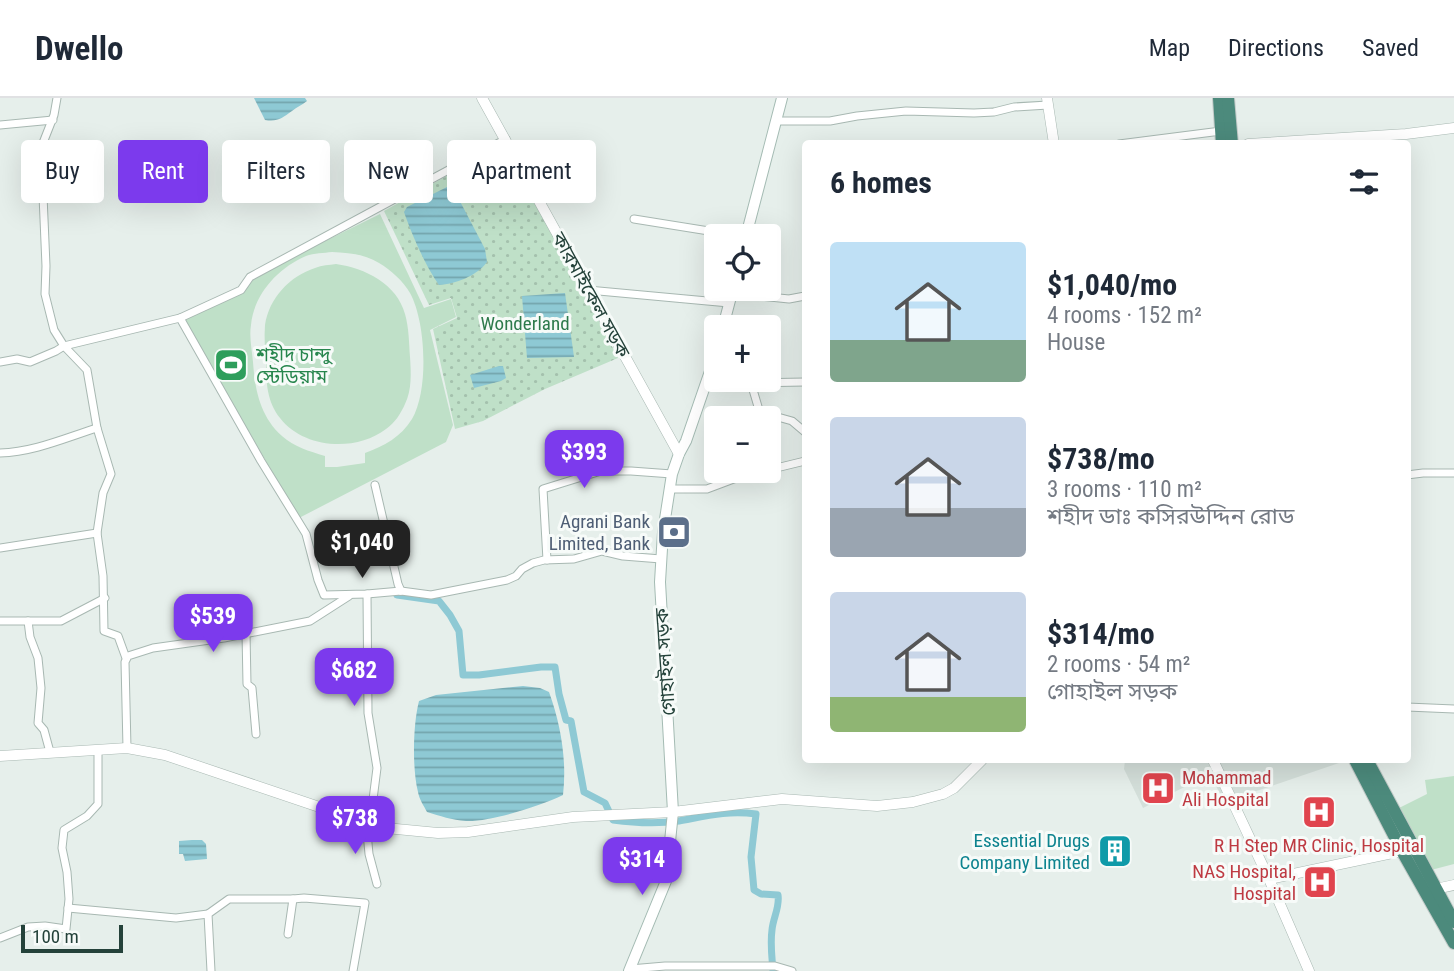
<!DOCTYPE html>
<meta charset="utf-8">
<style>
:root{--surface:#fff;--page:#f6f6f7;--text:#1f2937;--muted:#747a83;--line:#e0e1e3;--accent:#7c3aed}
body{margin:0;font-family:"Roboto Condensed","Noto Sans Bengali",sans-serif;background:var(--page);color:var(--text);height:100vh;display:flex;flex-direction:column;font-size:26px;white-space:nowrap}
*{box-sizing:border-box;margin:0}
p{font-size:23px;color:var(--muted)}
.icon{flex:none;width:38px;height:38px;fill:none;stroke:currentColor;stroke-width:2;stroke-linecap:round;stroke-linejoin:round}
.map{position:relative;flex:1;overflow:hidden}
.drawer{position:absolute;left:802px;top:42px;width:609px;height:623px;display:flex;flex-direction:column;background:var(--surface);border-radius:7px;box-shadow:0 7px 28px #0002}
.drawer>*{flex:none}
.hud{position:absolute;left:21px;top:42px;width:665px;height:63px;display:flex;gap:14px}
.buttons{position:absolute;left:704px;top:126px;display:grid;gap:14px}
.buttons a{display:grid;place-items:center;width:77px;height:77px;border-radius:7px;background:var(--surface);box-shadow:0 7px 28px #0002;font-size:35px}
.scale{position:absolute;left:21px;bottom:18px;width:102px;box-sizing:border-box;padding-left:7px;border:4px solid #24423a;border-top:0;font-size:19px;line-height:24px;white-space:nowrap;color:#24423a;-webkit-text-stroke:5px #f7fbf9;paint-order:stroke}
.price{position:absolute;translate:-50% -60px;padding:0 16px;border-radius:14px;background:var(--accent);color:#fff;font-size:23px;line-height:46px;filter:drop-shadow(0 2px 4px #0008)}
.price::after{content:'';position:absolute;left:50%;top:42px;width:21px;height:16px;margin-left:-10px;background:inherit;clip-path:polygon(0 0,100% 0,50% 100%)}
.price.current{background:#222;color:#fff}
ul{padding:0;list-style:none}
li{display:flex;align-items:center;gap:21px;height:175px;padding:0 28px}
li span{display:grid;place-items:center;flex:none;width:196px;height:140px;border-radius:7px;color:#555}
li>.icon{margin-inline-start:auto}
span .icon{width:84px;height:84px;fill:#fffc;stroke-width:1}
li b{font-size:30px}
h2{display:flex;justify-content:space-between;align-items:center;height:84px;padding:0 28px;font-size:30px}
.chip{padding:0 24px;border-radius:7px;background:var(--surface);box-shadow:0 7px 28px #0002;font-size:24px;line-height:63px}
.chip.current{background:var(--accent);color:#fff}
header{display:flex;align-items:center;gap:42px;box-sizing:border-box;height:98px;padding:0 35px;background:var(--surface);border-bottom:2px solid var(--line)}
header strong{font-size:33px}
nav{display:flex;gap:38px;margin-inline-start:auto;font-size:24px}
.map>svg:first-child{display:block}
.built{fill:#d4dfda}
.green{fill:#bfe0c8;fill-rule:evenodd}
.park{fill:url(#park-dots)}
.water{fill:url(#water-rules)}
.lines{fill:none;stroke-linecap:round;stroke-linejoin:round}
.canal{stroke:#8ec9d4;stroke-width:7}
.minor-casing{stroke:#a8b8b2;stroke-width:9}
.tertiary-casing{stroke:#a8b8b2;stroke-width:11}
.secondary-casing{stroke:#a4bbb3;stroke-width:12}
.trunk-casing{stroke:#c2cac8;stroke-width:14}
.minor{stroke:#fff;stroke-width:7}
.tertiary{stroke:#fff;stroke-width:10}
.secondary{stroke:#fff;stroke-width:10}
.trunk{stroke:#4c8a7c;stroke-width:12}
.labels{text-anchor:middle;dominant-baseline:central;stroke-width:6;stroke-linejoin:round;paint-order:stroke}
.street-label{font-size:19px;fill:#24423a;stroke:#f7fbf9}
.park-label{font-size:19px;fill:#2d7a4b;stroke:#f7fbf9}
.leisure-label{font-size:19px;fill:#27864d;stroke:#f7fbf9;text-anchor:start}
.service-label{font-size:19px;fill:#4e5e75;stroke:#f7fbf9;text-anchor:end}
.health-label{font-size:19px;fill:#be3a42;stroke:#f7fbf9;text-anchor:start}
.culture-label{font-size:19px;fill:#0d838f;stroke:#f7fbf9;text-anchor:end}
</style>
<header>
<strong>Dwello</strong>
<nav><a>Map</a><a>Directions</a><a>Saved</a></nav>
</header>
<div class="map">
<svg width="1454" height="873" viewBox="0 0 1454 873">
<defs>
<pattern id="park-dots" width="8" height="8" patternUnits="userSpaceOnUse" patternTransform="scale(1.75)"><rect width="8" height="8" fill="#bfe0c8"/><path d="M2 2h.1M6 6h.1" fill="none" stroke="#a4c1ad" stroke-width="1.8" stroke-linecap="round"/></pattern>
<pattern id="water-rules" width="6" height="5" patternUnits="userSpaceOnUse" patternTransform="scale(1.75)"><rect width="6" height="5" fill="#8ec9d4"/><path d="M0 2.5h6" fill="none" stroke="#74a5ad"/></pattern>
</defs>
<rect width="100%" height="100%" fill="#e6efeb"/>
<path class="built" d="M1125 662H1338L1339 665 1224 704 1210 676 1143 710 1124 671Z"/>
<g class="green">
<path d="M380 116 424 210 451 201 456 219 430 232 453 327 446 344 299 420 183 221 309 151ZM332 154C349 155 365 156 379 165 391 172 403 183 410 195 426 224 429 292 412 321 401 339 384 348 365 355V365L337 369H325V358C309 353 294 349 282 338 260 318 255 292 253 264 252 252 249 239 251 227 254 196 278 170 306 158 314 155 324 155 332 154Z"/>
<path d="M336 166C365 170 397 186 405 216 409 230 409 245 410 259 411 274 412 292 405 306 401 315 395 325 386 331 356 354 304 351 280 320 267 304 266 284 266 264 265 252 264 239 265 227 269 200 290 178 315 170 322 167 329 167 336 166Z"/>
<path d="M1454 678V766L1431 772 1397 711 1427 696 1425 682Z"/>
</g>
<path class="park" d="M504 46 565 158 618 260 545 291 483 323 455 331 433 231 457 220 451 200 429 207 384 113Z"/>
<g class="water">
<path d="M254 0H305L307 3C302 7 297 9 292 13 282 20 278 24 265 22Z"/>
<path d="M447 89 453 90 485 151 487 164C477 178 455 186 439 187 426 169 411 135 404 114L407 109Z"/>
<path d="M565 195 574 259 527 260 522 198Z"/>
<path d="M499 268H503L506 280 501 283 474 290 470 277Z"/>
<path d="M523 588 540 590 549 594C561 627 567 663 563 697 540 708 491 724 466 723 452 722 440 718 427 714 424 708 419 701 418 694 412 670 413 626 419 603L436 597Z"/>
<path d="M192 742H202L206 746 207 761 185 763 183 756H179V743Z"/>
</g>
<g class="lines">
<path class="canal" d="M397 497 439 503 450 517 459 533 463 577H479L541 569H555L559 596 566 622 571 623 584 694 605 705 613 722C635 725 657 726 679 723 706 718 728 712 756 716L751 759 754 792 761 796 778 797C780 809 773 820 772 832 770 846 772 859 773 873"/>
<g class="minor-casing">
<g id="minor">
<path d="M57 0 54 17 41 50 46 168 45 196 54 232 64 248 87 272 97 330 111 376 103 395 97 435 103 478 104 533 118 538 126 560"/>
<path d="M776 23H830L857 18 906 13 974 15 994 14 1014 9 1048 7"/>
<path d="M0 27 53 22"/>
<path d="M1119 46 1221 33"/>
<path d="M634 121 740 138"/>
<path d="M588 192 729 205"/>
<path d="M732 195 789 201 805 198"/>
<path d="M180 220 261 363 306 436 318 482 324 497 367 496 401 493 431 497 507 482 516 478 522 471 533 465 544 462 574 461 602 453 623 458 661 461"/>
<path d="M0 264 17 261 30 264 56 253 64 248 180 220 241 192 250 179 506 41"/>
<path d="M751 284V285L805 284"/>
<path d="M751 285 759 312 767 316 792 323 805 334"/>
<path d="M0 355C34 354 65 340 97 330"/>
<path d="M768 372 805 363"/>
<path d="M1407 377 1423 375H1454"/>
<path d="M375 387 398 486 401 493"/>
<path d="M670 391H707L747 376 763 373"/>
<path d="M0 450 97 435"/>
<path d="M547 462 543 391 601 373H631L672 376"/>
<path d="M367 496 368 615 377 670 370 725"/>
<path d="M0 523H61L105 500"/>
<path d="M28 523 30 539 38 560 41 590 38 625 44 632 50 654"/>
<path d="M246 535 247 586 252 590 256 636"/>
<path d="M1407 609 1454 611"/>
<path d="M127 650 125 564 128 558 153 550 224 540 310 523 349 498"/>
<path d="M366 724 369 756 377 786"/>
<path d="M68 810 176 820 208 816"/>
<path d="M288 836 293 801"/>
<path d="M0 840 28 829 45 828 66 831 69 801 67 774 62 750 64 732 87 718 98 706V652"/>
<path d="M630 871 665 868H775L792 873"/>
<path d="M211 873 208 816 229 801H293L304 800 365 805 353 873"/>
</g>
</g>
<g class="tertiary-casing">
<g id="tertiary">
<path d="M482 0 679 356"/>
<path d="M1047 0 1054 46"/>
<path d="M1248 46 1406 36 1454 30"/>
<path d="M0 658 127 650 165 657 346 718 386 730 438 735 468 734 573 719 673 714 782 701 877 708 913 704 943 696 954 690 982 662"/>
<path d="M1213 662 1269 781 1309 873"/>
<path d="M1269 781 1402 753"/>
<path d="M1431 792 1454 787"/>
</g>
</g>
<g class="secondary-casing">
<g id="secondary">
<path d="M746 138 782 0"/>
<path d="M723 229 733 191"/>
<path d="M629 873 666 783 673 714 660 484 663 434 672 376 679 356 686 343 716 256"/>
</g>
</g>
<g class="trunk-casing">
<g id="trunk">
<path d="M1219 0 1222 46"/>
<path d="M1228 0 1232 46"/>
<path d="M1355 662 1402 753 1454 845"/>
<path d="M1367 662 1454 824"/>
</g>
</g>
<use href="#minor" class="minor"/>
<use href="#tertiary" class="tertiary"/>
<use href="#secondary" class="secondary"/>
<use href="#trunk" class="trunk"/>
</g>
<defs>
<g id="stadium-square" transform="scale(1.75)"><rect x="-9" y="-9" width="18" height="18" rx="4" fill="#2e9e5b" stroke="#f7fbf9"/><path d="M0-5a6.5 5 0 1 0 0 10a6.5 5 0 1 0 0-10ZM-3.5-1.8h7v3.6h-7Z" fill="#fff"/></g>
<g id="bank-square" transform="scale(1.75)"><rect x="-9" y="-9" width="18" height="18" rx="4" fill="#5c6f8a" stroke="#f7fbf9"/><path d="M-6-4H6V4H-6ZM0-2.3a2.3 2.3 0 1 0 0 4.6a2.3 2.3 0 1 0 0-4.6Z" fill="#fff"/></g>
<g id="hospital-square" transform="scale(1.75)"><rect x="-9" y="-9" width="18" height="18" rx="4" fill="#e0444e" stroke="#f7fbf9"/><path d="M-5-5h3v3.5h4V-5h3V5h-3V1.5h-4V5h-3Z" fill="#fff"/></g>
<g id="building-square" transform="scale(1.75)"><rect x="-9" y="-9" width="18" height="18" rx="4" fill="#0f9aa8" stroke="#f7fbf9"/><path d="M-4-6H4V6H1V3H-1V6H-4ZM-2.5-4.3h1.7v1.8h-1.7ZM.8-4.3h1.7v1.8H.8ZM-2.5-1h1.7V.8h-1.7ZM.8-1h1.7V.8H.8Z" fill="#fff"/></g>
</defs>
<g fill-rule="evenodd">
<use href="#stadium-square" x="231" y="267"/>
<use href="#bank-square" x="674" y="434"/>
<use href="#hospital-square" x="1158" y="690"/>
<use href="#hospital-square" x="1319" y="714"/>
<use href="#building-square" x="1115" y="753"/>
<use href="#hospital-square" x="1320" y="784"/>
</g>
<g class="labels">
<g class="street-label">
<text transform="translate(591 197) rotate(61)">কারমাইকেল সড়ক</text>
<text transform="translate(665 564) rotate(-94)">গোহাইল সড়ক</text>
</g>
<g class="park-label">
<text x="525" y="225">Wonderland</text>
</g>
<g class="leisure-label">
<text x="256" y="256">শহীদ চান্দু<tspan x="256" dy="22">স্টেডিয়াম</tspan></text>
</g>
<g class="service-label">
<text x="650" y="423">Agrani Bank<tspan x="650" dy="22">Limited, Bank</tspan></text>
</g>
<g class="health-label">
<text x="1182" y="679">Mohammad<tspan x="1182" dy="22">Ali Hospital</tspan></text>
<text x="1319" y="747" text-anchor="middle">R H Step MR Clinic, Hospital</text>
<text x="1296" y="773" text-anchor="end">NAS Hospital,<tspan x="1296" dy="22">Hospital</tspan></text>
</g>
<g class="culture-label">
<text x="1090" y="742">Essential Drugs<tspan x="1090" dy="22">Company Limited</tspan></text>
</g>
</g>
</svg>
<div class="buttons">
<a><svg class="icon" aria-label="locate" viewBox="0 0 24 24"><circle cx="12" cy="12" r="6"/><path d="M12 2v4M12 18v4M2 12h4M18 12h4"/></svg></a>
<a>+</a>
<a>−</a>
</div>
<div class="scale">100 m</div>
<b class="price" style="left:584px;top:392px">$393</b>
<b class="price current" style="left:362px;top:482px">$1,040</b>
<b class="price" style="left:213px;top:556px">$539</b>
<b class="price" style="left:354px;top:610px">$682</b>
<b class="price" style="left:355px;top:758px">$738</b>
<b class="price" style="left:642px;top:799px">$314</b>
<div class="hud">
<a class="chip">Buy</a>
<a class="chip current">Rent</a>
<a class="chip">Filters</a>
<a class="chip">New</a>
<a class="chip">Apartment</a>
</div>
<section class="drawer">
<h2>6 homes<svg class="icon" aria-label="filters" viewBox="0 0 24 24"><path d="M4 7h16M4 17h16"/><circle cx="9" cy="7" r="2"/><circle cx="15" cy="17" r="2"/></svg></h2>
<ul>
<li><span style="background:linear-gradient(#bfe0f5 70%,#7fa58c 0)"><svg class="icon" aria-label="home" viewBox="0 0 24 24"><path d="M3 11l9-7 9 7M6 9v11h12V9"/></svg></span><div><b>$1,040/mo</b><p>4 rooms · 152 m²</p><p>House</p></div></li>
<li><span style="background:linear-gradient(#c9d6e8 65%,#9aa5b1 0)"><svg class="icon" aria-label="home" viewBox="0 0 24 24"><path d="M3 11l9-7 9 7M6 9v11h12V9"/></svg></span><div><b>$738/mo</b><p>3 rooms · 110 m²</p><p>শহীদ ডাঃ কসিরউদ্দিন রোড</p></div></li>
<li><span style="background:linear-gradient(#c9d6e8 75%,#8fb573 0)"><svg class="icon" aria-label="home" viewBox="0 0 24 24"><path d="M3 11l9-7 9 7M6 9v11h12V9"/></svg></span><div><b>$314/mo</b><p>2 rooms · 54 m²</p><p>গোহাইল সড়ক</p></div></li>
</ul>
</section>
</div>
